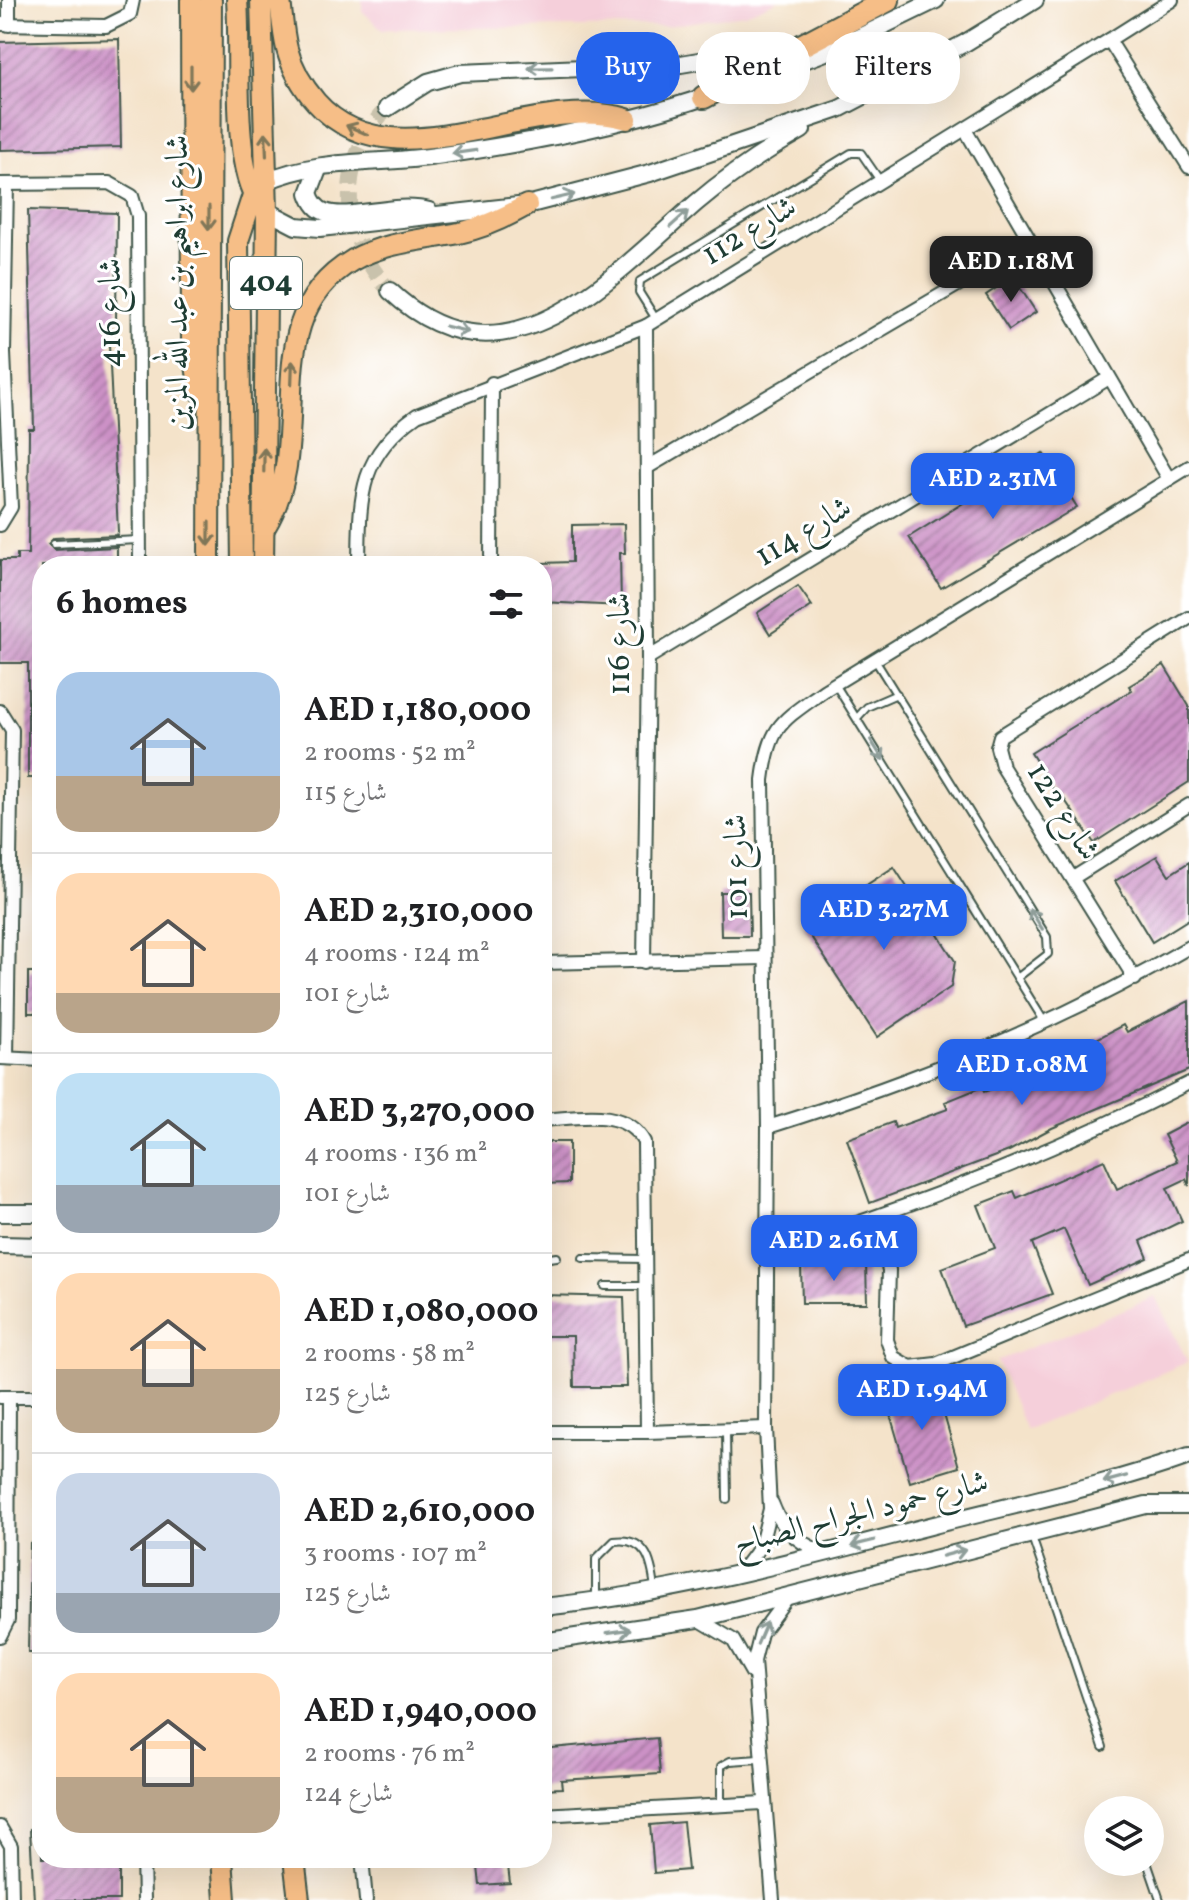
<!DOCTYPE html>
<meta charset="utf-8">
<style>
:root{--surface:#fff;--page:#f2f2f2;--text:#202124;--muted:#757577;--line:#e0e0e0;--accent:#2563eb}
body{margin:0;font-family:Vollkorn,Amiri,serif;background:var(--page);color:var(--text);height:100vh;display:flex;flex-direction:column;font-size:30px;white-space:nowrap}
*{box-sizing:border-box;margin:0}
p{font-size:26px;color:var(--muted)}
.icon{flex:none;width:44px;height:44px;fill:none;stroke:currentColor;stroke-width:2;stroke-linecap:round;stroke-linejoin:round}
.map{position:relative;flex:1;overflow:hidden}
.panel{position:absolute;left:32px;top:556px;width:520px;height:1312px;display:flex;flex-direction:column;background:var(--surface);border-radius:32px;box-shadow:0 8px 32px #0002}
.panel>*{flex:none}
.hud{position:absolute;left:576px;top:32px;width:492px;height:72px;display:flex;gap:16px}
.buttons{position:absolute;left:1084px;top:1796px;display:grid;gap:16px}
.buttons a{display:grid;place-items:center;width:80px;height:80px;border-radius:50%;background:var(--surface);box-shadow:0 8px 32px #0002;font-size:40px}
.price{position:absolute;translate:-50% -68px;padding:0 18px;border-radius:16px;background:var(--accent);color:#fff;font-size:26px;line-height:52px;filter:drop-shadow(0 2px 4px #0008)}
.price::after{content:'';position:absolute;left:50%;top:48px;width:24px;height:18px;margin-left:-12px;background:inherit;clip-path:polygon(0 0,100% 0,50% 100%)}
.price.on{background:#222;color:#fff}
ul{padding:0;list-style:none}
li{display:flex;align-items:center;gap:24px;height:200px;padding:0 24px}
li+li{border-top:2px solid var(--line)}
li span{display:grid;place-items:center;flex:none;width:224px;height:160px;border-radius:24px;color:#555}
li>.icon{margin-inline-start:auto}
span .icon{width:96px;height:96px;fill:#fffc;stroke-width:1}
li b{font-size:34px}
h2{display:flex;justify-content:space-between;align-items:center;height:96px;padding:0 24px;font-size:34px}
.pill{padding:0 28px;border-radius:32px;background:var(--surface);box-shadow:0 8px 32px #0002;font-size:28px;line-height:72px}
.pill.on{background:var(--accent);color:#fff}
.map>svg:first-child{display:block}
.built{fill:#f5cfda}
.building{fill:url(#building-hatch)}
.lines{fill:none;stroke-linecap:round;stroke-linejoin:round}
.tertiary-tunnel{stroke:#c9c2ac;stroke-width:16;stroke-dasharray:16 8;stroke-linecap:butt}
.service-casing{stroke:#3f564a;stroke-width:10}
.minor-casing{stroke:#3f564a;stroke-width:16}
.tertiary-casing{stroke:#3f564a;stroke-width:20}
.primary-casing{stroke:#3f564a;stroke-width:24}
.motorway-casing{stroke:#3f564a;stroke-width:26}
.service{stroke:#fff;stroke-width:6}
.minor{stroke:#fff;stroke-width:12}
.tertiary{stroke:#fff;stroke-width:16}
.primary{stroke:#f6be87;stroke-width:20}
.motorway{stroke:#f6be87;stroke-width:22}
.oneway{stroke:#8f9e9a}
.oneway2{stroke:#807759}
.labels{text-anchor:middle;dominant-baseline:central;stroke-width:6;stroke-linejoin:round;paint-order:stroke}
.shield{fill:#fff;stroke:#627771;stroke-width:2}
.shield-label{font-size:30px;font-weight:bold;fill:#1f3d34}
.street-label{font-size:32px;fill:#1f3d34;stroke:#fff}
</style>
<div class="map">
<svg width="1189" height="1900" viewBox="0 0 1189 1900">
<defs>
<pattern id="building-hatch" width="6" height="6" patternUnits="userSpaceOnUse" patternTransform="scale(2)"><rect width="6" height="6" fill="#cc91c6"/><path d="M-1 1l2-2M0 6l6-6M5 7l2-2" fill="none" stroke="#a578a2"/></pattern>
</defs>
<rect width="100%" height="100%" fill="#fff"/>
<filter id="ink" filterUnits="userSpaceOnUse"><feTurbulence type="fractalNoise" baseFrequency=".0125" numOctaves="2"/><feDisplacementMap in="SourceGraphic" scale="16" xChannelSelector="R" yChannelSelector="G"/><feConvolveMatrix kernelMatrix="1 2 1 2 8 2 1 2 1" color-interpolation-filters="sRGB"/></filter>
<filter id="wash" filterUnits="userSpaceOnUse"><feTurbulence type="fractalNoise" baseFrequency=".006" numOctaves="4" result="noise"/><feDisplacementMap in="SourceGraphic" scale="32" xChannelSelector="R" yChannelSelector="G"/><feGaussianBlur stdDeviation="1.8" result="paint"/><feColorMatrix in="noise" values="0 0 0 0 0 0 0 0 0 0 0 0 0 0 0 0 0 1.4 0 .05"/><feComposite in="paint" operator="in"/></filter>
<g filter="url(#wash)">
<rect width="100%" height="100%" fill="#f4e3ca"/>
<g class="built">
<path d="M362 0H779L745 14 667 26 382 29 362 11Z"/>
<path d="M1155 1297 1188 1362 1026 1430 997 1361Z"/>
</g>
<g id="blocks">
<g class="building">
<path d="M119 39 121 147 0 150V42Z"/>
<path d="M28 210 117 213 116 324H108L118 532 117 535 54 538 48 544 54 550 117 547V566H42V778H28V663H0V560H17V554H28L29 429H34Z"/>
<path d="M1013 277 1036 312 1009 330 986 295Z"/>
<path d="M1043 453 1077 507 941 588 909 537Z"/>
<path d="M624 524 625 553H620L621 606 542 602V563L572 562V525Z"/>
<path d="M798 586 812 606 770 634 757 613Z"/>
<path d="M1164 665 1189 706V782L1094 843 1060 793 1057 795 1031 753 1132 690 1129 686Z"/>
<path d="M1157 856 1169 875 1189 862V919L1152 942 1115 881Z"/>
<path d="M894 867 955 961 951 987 877 1037 804 926Z"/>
<path d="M720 892H749L750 936H721Z"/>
<rect x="28" y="972" width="14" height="41"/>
<path d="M1189 1001V1070L1052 1128 1009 1151 870 1203 847 1139 893 1122 895 1128 948 1109 945 1102 982 1087 984 1092 1029 1075 1086 1050 1083 1046 1123 1025 1127 1032Z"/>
<path d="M1189 1122V1186L1186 1179 1167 1188 1182 1221 1141 1241 1148 1258 1088 1285 1064 1229 1032 1243 1052 1294 963 1326 942 1268 995 1248 978 1205 1014 1191 1017 1198 1104 1160 1117 1189 1177 1161 1164 1135Z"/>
<path d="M542 1142H569V1183L542 1184Z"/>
<path d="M866 1263 867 1303H802L801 1264Z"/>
<path d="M542 1295 624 1297 627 1387H574L573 1336H542Z"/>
<path d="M935 1383 959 1467 910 1482 885 1397Z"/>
<path d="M30 1543H42V1653H28Z"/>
<path d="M657 1738 660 1774 561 1780 562 1788 542 1789V1749Z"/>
<path d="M683 1822 688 1870 654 1873 650 1825Z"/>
<path d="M30 1829H42V1858H119V1900H34Z"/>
<path d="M477 1858H507L510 1883 480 1885Z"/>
</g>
</g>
</g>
<g filter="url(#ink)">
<use href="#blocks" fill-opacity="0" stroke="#3f564a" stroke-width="2"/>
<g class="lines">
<path class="tertiary-tunnel" d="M387 108C334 164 340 236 390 291"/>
<g class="service-casing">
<g id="service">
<path d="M656 319 639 292 640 281 851 153H861L881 182"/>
<path d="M54 544 139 540"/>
<path d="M875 660 1047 937 1048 954 1017 978"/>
<path d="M835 684 1044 1021"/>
<path d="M857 718 867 707 897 694"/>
<path d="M583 1258 644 1259"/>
<path d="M542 1259 557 1257"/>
<path d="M605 1286H643"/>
<path d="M726 1431 727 1499"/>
<path d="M1031 1534 1103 1747"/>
<path d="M596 1599V1559L614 1541C647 1536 652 1563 655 1589"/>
<path d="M39 1778H42"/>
<path d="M721 1806V1766L730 1761 759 1759"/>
<path d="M1147 1862 1160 1900"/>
</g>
</g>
<g class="minor-casing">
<g id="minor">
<path d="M9 0V25"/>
<path d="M0 24 106 26 130 14 133 0"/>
<path d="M1109 40 1172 0"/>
<path d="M966 131 1169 479"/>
<path d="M0 184 109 183 132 196 138 216 140 566"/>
<path d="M648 467 1029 243"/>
<path d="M0 525 11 507 4 353 7 184"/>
<path d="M359 566C360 499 357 457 417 415L646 326 1109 40 1189 167"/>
<path d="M491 566 492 383"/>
<path d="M648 658 1109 378"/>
<path d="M0 711 12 730 7 1058"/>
<path d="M1073 878 1189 805"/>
<path d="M644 962 648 658 646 326"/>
<path d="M542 963 765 958"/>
<path d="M1135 979 1002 766 997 747 1000 736 1189 618"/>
<path d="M0 1058 42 1060"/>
<path d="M542 1120C577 1118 624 1106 644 1142L647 1432H542"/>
<path d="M768 1127C915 1081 1056 1025 1189 947"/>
<path d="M874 1220 889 1270 887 1340 893 1357 910 1367 936 1364 1189 1260"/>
<path d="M768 1252C913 1207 1054 1152 1189 1083"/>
<path d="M0 1397H42"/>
<path d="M647 1432 766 1428"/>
<path d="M772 1503C781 1529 800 1545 826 1553"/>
<path d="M740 1573 761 1545 770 1509 766 1428 768 1127 763 780C770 724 781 722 825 690L1189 467"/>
<path d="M698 1619 733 1640 752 1673"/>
<path d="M0 1636 8 1620 9 1397"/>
<path d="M542 1815 763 1803"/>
<path d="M0 1827 11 1846 12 1900"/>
<path d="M143 1858 144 1900"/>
<path d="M362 1858 366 1900"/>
<path d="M773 1900 754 1661 761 1633 787 1598"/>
</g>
</g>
<g class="tertiary-casing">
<g id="tertiary">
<path d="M754 79 839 47 936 0"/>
<path d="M387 108 428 82 460 73 681 64 787 46"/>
<path d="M319 167 309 193C312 202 316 209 325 212 350 221 395 202 429 211"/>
<path d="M267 181C315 159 377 164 429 157 525 144 622 126 713 94"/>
<path d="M267 211 296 226 320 228 527 205 650 173 839 109 965 43 1035 0"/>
<path d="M390 291C505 399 610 278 696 203 729 175 765 151 802 130"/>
<path d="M0 1213H42"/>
<path d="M0 1245 42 1246"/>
<path d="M542 1607C674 1594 802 1559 930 1526 1016 1504 1105 1486 1189 1456"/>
<path d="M542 1642 698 1619 1146 1505H1189"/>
</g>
</g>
<g class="primary-casing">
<g id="primary">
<path d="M191 0 192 340 200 391"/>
<path d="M237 0C241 49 231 164 258 201"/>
<path d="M261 0 267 211 263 566"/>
<path d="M280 0C282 16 283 33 287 49 292 68 303 87 316 102 393 189 530 90 627 119"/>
<path d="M265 527C319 439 252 320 353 260 385 242 424 240 459 233 483 228 506 217 527 205"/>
<path d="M209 566 211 0"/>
<path d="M242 566 238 241 253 195 267 181"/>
<path d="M222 1858 225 1900"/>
<path d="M294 1858 299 1900"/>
</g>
</g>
<g class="motorway-casing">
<path id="motorway" d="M704 97 888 0"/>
</g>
<use href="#service" class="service"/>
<use href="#minor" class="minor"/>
<use href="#tertiary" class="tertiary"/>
<use href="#primary" class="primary"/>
<use href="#motorway" class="motorway"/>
</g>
<defs><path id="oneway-shaft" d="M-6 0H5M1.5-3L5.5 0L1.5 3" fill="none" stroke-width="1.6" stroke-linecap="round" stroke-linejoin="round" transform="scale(2)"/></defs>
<g class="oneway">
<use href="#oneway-shaft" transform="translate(540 68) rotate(179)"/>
<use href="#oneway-shaft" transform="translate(464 152) rotate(172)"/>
<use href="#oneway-shaft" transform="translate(563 197) rotate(-13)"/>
<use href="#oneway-shaft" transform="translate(679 219) rotate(-42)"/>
<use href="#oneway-shaft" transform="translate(457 329) rotate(14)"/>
<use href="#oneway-shaft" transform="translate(877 750) rotate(58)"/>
<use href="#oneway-shaft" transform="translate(1036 919) rotate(-122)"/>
<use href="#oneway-shaft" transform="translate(1115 1479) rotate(165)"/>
<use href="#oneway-shaft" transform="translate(863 1543) rotate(166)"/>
<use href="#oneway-shaft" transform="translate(954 1553) rotate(-15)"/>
<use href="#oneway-shaft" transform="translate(619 1631) rotate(-8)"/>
<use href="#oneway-shaft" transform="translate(762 1633) rotate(-67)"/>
</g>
<g class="oneway2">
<use href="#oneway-shaft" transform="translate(191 78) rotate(90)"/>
<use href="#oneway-shaft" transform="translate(357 130) rotate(-157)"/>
<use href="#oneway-shaft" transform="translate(266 144) rotate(-92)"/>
<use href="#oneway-shaft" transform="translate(209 218) rotate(90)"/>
<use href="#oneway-shaft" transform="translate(292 373) rotate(-88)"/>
<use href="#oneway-shaft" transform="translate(264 460) rotate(-89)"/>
<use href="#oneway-shaft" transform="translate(209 534) rotate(90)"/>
</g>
</g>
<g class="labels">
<rect class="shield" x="230" y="257" width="72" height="52" rx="6"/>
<g class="shield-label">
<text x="266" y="283">404</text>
</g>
<g class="street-label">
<text transform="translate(750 232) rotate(-31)">شارع 112</text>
<text transform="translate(179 283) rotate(-90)">شارع ابراهيم بن عبد الله المزين</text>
<text transform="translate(112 313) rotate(-90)">شارع 416</text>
<text transform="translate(804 533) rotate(-31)">شارع 114</text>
<text transform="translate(621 644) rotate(-90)">شارع 116</text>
<text transform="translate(1062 812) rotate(58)">شارع 122</text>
<text transform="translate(738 867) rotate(-91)">شارع 101</text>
<text transform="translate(861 1514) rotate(-14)">شارع حمود الجراح الصباح</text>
</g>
</g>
</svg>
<div class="buttons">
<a><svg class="icon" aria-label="layers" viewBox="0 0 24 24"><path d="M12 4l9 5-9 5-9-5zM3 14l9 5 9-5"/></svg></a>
</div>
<b class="price on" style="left:1011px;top:304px">AED 1.18M</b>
<b class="price" style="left:993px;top:521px">AED 2.31M</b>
<b class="price" style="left:884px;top:952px">AED 3.27M</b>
<b class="price" style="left:1022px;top:1107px">AED 1.08M</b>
<b class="price" style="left:834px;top:1283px">AED 2.61M</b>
<b class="price" style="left:922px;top:1432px">AED 1.94M</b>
<div class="hud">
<a class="pill on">Buy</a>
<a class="pill">Rent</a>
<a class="pill">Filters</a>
</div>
<section class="panel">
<h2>6 homes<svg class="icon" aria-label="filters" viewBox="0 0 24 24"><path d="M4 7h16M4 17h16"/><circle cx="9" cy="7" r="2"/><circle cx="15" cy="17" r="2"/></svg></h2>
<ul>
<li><span style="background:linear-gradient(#a9c7e8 65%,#b9a48a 0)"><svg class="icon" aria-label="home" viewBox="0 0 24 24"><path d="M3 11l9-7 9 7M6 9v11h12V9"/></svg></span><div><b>AED 1,180,000</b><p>2 rooms · 52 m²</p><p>شارع 115</p></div></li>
<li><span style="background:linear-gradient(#ffd9b3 75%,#b9a48a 0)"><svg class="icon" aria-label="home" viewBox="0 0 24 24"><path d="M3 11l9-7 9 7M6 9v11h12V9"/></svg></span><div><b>AED 2,310,000</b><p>4 rooms · 124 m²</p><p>شارع 101</p></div></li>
<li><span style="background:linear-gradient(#bfe0f5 70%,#9aa5b1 0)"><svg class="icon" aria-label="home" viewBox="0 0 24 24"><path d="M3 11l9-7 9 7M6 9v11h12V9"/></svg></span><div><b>AED 3,270,000</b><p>4 rooms · 136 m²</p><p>شارع 101</p></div></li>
<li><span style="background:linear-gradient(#ffd9b3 60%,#b9a48a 0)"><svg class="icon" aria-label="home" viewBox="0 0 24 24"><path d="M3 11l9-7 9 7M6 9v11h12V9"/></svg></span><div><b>AED 1,080,000</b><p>2 rooms · 58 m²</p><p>شارع 125</p></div></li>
<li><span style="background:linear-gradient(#c9d6e8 75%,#9aa5b1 0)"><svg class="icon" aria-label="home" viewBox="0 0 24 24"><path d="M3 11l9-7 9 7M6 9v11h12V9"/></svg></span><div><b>AED 2,610,000</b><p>3 rooms · 107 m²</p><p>شارع 125</p></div></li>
<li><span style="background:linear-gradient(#ffd9b3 65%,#b9a48a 0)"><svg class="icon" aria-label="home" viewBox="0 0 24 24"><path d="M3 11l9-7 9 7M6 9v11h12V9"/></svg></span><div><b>AED 1,940,000</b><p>2 rooms · 76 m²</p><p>شارع 124</p></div></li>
</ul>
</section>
</div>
